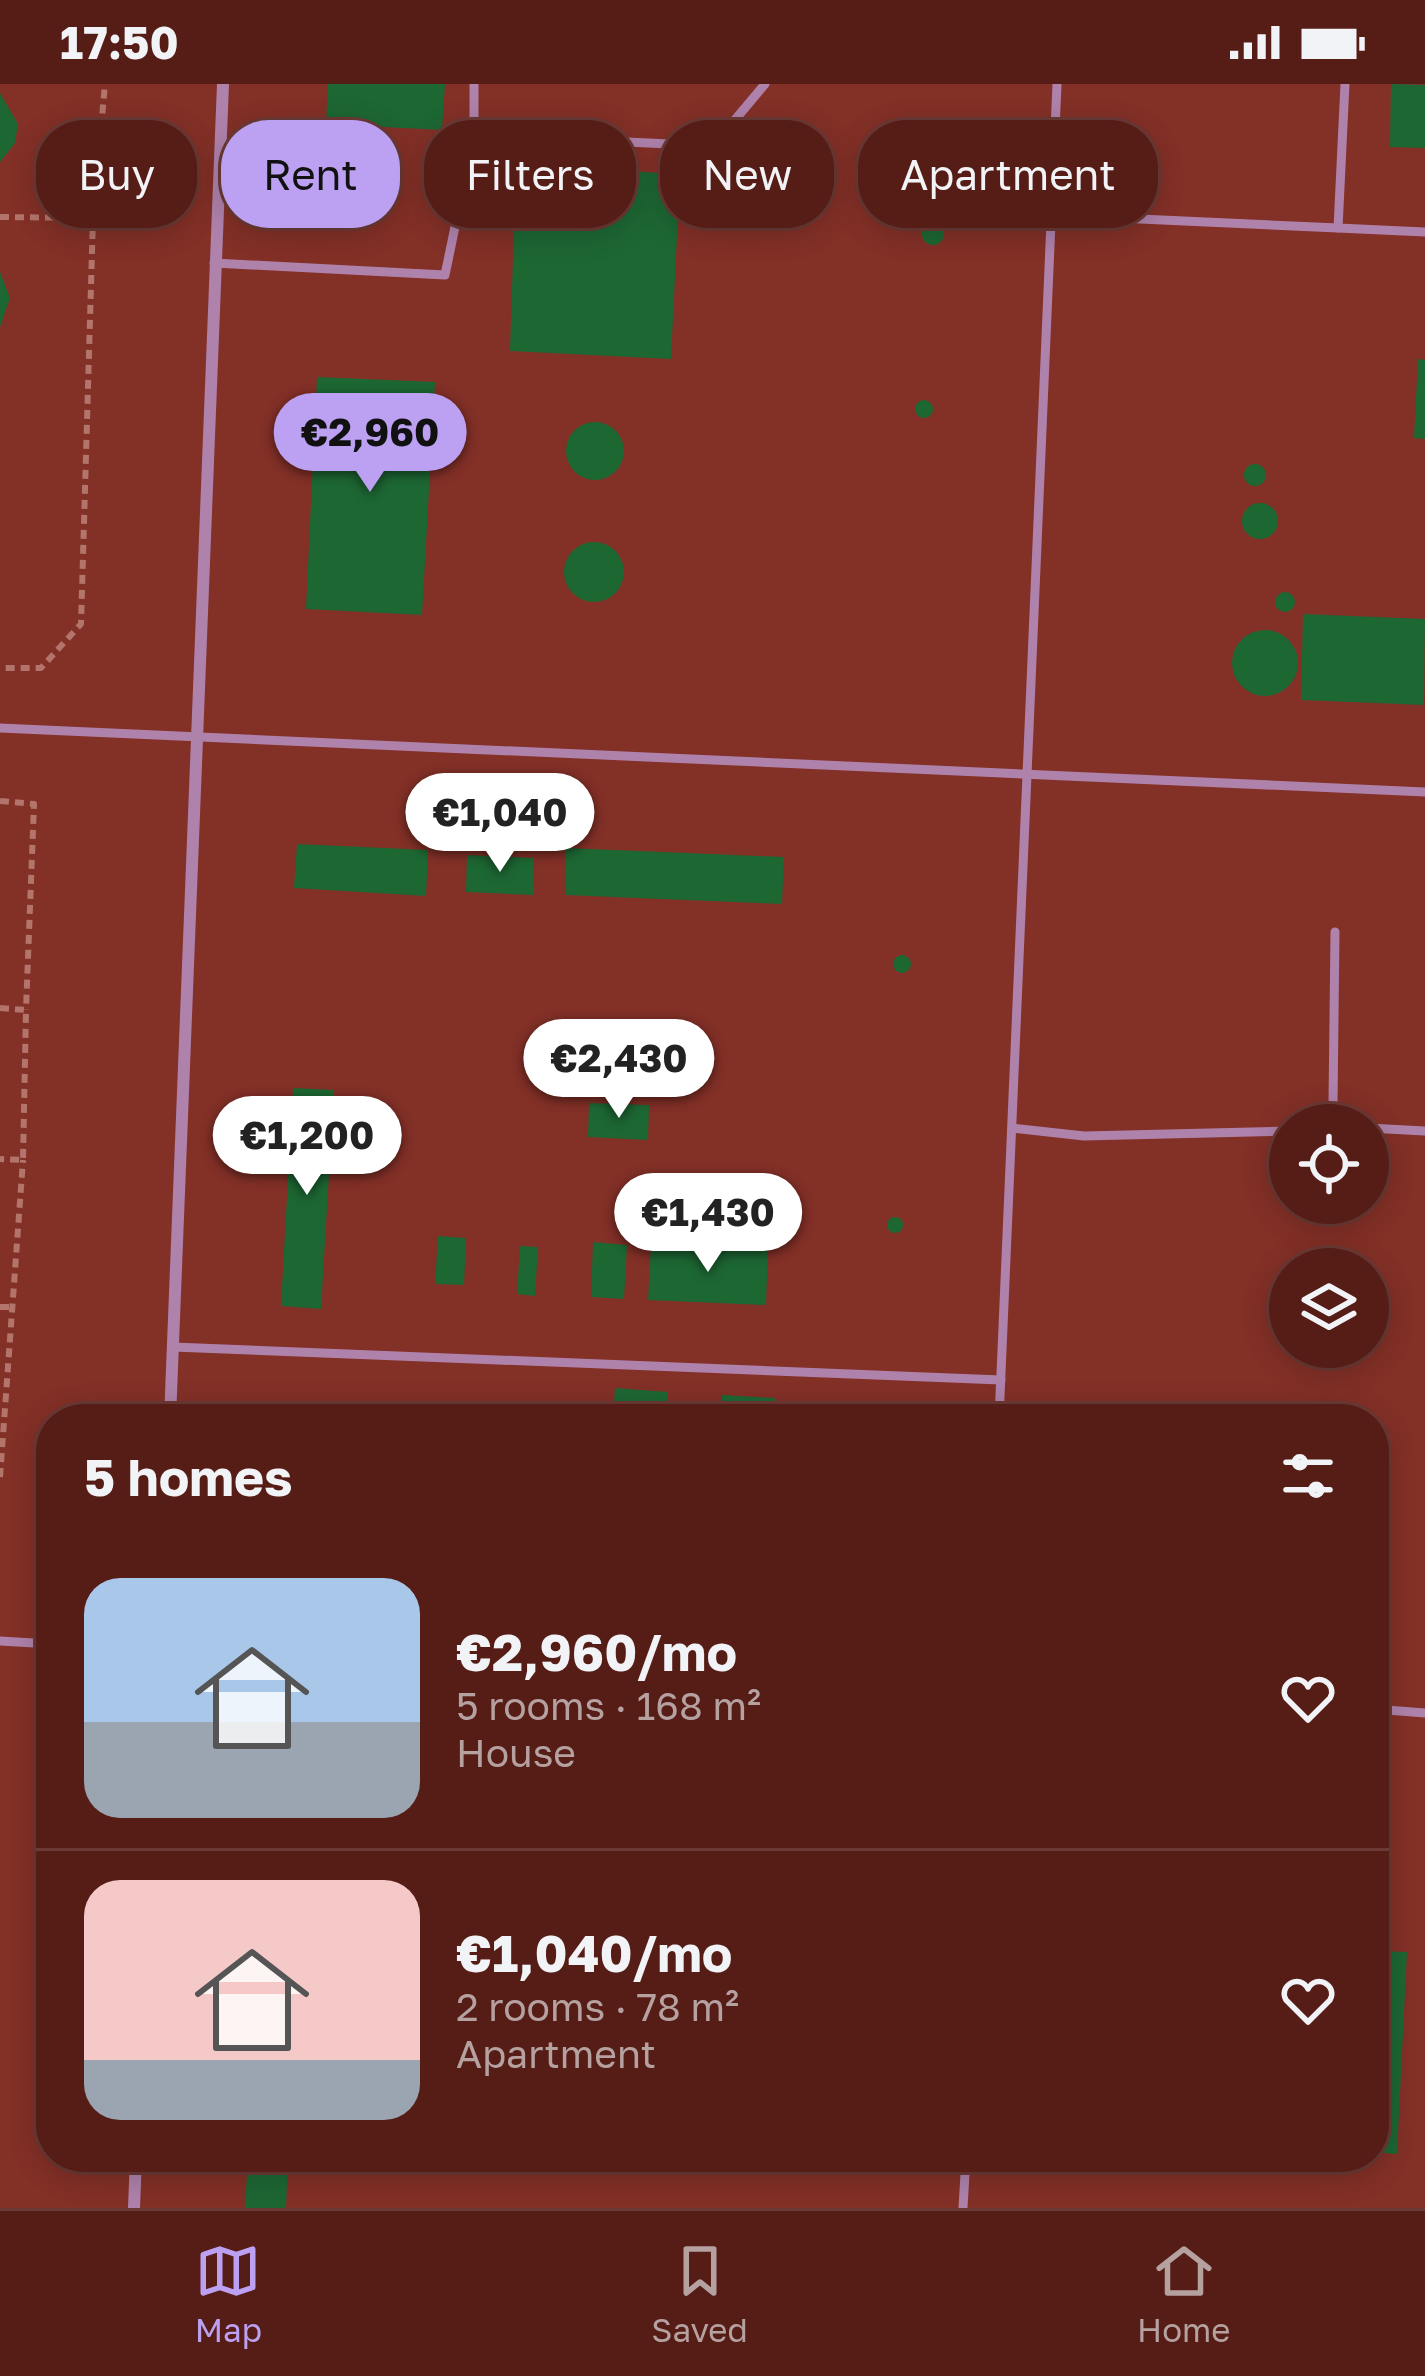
<!DOCTYPE html>
<meta charset="utf-8">
<style>
:root{--surface:#561c16;--page:#5c251f;--text:#f1f3f6;--muted:#b6a1a1;--line:#6c3a35;--accent:#bca0f2}
body{margin:0;font-family:"Golos Text",sans-serif;background:var(--page);color:var(--text);height:100vh;display:flex;flex-direction:column;font-size:45px;white-space:nowrap}
*{box-sizing:border-box;margin:0}
p{font-size:39px;color:var(--muted)}
.icon{flex:none;width:66px;height:66px;fill:none;stroke:currentColor;stroke-width:2;stroke-linecap:round;stroke-linejoin:round}
.map{position:relative;flex:1;overflow:hidden}
.details{position:absolute;left:36px;top:1320px;width:1353px;height:768px;display:flex;flex-direction:column;background:var(--surface);border-radius:48px;box-shadow:0 6px 30px #0003,0 0 0 3px var(--line)}
.details>*{flex:none}
.banner{position:absolute;left:36px;top:36px;width:1353px;height:108px;display:flex;gap:24px}
.controls{position:absolute;left:1269px;top:1020px;display:grid;gap:24px}
.controls a{display:grid;place-items:center;width:120px;height:120px;border-radius:50%;background:var(--surface);box-shadow:0 6px 30px #0003,0 0 0 3px var(--line);font-size:60px}
.price{position:absolute;translate:-50% -102px;padding:0 27px;border-radius:42px;background:#fff;color:#222;font-size:39px;line-height:78px;filter:drop-shadow(0 3px 6px #0008)}
.price::after{content:'';position:absolute;left:50%;top:72px;width:36px;height:27px;margin-left:-18px;background:inherit;clip-path:polygon(0 0,100% 0,50% 100%)}
.price.on{background:var(--accent);color:#111}
ul{padding:0;list-style:none}
li{display:flex;align-items:center;gap:36px;height:300px;padding:0 48px}
li+li{border-top:3px solid var(--line)}
li span{display:grid;place-items:center;flex:none;width:336px;height:240px;border-radius:36px;color:#555}
li>.icon{margin-inline-start:auto}
span .icon{width:144px;height:144px;fill:#fffc;stroke-width:1}
li b{font-size:51px}
h2{display:flex;justify-content:space-between;align-items:center;height:144px;padding:0 48px;font-size:51px}
.chip{padding:0 42px;border-radius:48px;background:var(--surface);box-shadow:0 6px 30px #0003,0 0 0 3px var(--line);font-size:42px;line-height:108px}
.chip.on{background:var(--accent);color:#111}
.status{display:flex;justify-content:space-between;align-items:center;height:84px;padding:0 60px;background:var(--surface);direction:ltr}
.status svg{height:33px;fill:currentColor}
.tab-bar{display:flex;justify-content:space-around;align-items:center;height:168px;border-top:3px solid var(--line);background:var(--surface);font-size:33px;color:var(--muted)}
.tab-bar a{display:grid;justify-items:center;gap:6px}
.tab-bar .on{color:var(--accent)}
.map>svg:first-child{display:block}
.built{fill:#833027;fill-rule:evenodd}
.building{fill:#1d6733}
.lines{fill:none;stroke-linecap:round;stroke-linejoin:round}
.path{stroke:#b2746b;stroke-width:6;stroke-dasharray:9 6;stroke-linecap:butt}
.lane{stroke:#af82ab;stroke-width:9}
.street{stroke:#af82ab;stroke-width:12}
</style>
<div class="status"><b>17:50</b><svg viewBox="0 0 49 12"><path d="M0 12V9h3v3zM5 12V6h3v6zM10 12V3h3v9zM15 12V0h3v12zM26 1h20v11H26zM47 4h2v5h-2z"/></svg></div>
<div class="map">
<svg width="1425" height="2124" viewBox="0 0 1425 2124">
<rect width="100%" height="100%" fill="#72261d"/>
<path class="built" d="M0 0H1425V2124H0ZM1290 1041H1368V1119H1290ZM1290 1185H1368V1263H1290ZM51 1335H1374V2073H51Z"/>
<g class="building">
<path d="M328 0H445L442 46 326 40Z"/>
<path d="M1391 0 1425 1V64L1390 63Z"/>
<path d="M0 9 18 40 15 59 0 78Z"/>
<path d="M516 81 680 90 671 275 510 267Z"/>
<circle cx="933" cy="150" r="11"/>
<path d="M0 188 10 214 0 243Z"/>
<path d="M1418 275 1425 276V355L1414 354Z"/>
<path d="M317 293 435 298 422 531 306 525Z"/>
<circle cx="924" cy="325" r="9"/>
<circle cx="595" cy="367" r="29"/>
<circle cx="1255" cy="391" r="11"/>
<circle cx="1260" cy="437" r="18"/>
<circle cx="594" cy="488" r="30"/>
<circle cx="1285" cy="518" r="10"/>
<path d="M1303 530 1425 535 1424 621 1301 616Z"/>
<circle cx="1265" cy="579" r="33"/>
<path d="M297 760 428 766 426 812 294 804Z"/>
<path d="M566 764 784 773 782 820 565 811Z"/>
<path d="M467 771 534 774 533 811 466 808Z"/>
<circle cx="902" cy="880" r="9"/>
<path d="M293 1004 334 1006 321 1225 281 1222Z"/>
<path d="M589 1019 649 1021 648 1056 588 1053Z"/>
<circle cx="895" cy="1141" r="8"/>
<path d="M438 1152 466 1154 464 1201 435 1200Z"/>
<path d="M593 1158 627 1161 624 1215 591 1213Z"/>
<path d="M651 1160 768 1165 766 1221 648 1216Z"/>
<path d="M520 1162 538 1163 535 1212 517 1210Z"/>
<path d="M615 1304 668 1308 666 1335H613Z"/>
<path d="M722 1311 775 1314 773 1335H721Z"/>
<path d="M840 1321 928 1326V1335H839Z"/>
<path d="M1374 1867 1407 1868 1397 2070 1374 2068Z"/>
<path d="M248 2073H288L286 2124H245Z"/>
<path d="M635 2073H750L749 2081 635 2077Z"/>
</g>
<g class="lines">
<g class="path">
<path d="M0 133 93 134 81 540 41 584H0"/>
<path d="M93 134 105 0"/>
<path d="M0 717 34 720 26 926"/>
<path d="M0 924 26 926 23 1076 0 1075"/>
<path d="M0 1223H13"/>
<path d="M0 1393 23 1076"/>
</g>
<g class="lane">
<path d="M1345 0 1338 144 1425 148"/>
<path d="M474 51V0"/>
<path d="M1052 131 1338 144"/>
<path d="M214 179 445 191 474 51 713 62 765 0"/>
<path d="M0 644 1425 708"/>
<path d="M1335 848 1333 1020 1355 1041"/>
<path d="M1012 1044 1084 1052 1290 1047"/>
<path d="M1368 1044 1425 1047"/>
<path d="M173 1263 1001 1296"/>
<path d="M999 1335 1057 0"/>
<path d="M0 1557 51 1560"/>
<path d="M1374 1625 1425 1629"/>
<path d="M963 2124 966 2073"/>
</g>
<g class="street">
<path d="M170 1335 223 0"/>
<path d="M134 2124 136 2073"/>
</g>
</g>
</svg>
<div class="controls">
<a><svg class="icon" aria-label="locate" viewBox="0 0 24 24"><circle cx="12" cy="12" r="6"/><path d="M12 2v4M12 18v4M2 12h4M18 12h4"/></svg></a>
<a><svg class="icon" aria-label="layers" viewBox="0 0 24 24"><path d="M12 4l9 5-9 5-9-5zM3 14l9 5 9-5"/></svg></a>
</div>
<b class="price on" style="left:370px;top:411px">€2,960</b>
<b class="price" style="left:500px;top:791px">€1,040</b>
<b class="price" style="left:619px;top:1037px">€2,430</b>
<b class="price" style="left:307px;top:1114px">€1,200</b>
<b class="price" style="left:708px;top:1191px">€1,430</b>
<div class="banner">
<a class="chip">Buy</a>
<a class="chip on">Rent</a>
<a class="chip">Filters</a>
<a class="chip">New</a>
<a class="chip">Apartment</a>
</div>
<section class="details">
<h2>5 homes<svg class="icon" aria-label="filters" viewBox="0 0 24 24"><path d="M4 7h16M4 17h16"/><circle cx="9" cy="7" r="2"/><circle cx="15" cy="17" r="2"/></svg></h2>
<ul>
<li><span style="background:linear-gradient(#a9c7e8 60%,#9aa5b1 0)"><svg class="icon" aria-label="home" viewBox="0 0 24 24"><path d="M3 11l9-7 9 7M6 9v11h12V9"/></svg></span><div><b>€2,960/mo</b><p>5 rooms · 168 m²</p><p>House</p></div><svg class="icon" aria-label="heart" viewBox="0 0 24 24"><path d="M12 20l-8-8c-3-5 5-10 8-4 3-6 11-1 8 4z"/></svg></li>
<li><span style="background:linear-gradient(#f6c9c9 75%,#9aa5b1 0)"><svg class="icon" aria-label="home" viewBox="0 0 24 24"><path d="M3 11l9-7 9 7M6 9v11h12V9"/></svg></span><div><b>€1,040/mo</b><p>2 rooms · 78 m²</p><p>Apartment</p></div><svg class="icon" aria-label="heart" viewBox="0 0 24 24"><path d="M12 20l-8-8c-3-5 5-10 8-4 3-6 11-1 8 4z"/></svg></li>
</ul>
</section>
</div>
<nav class="tab-bar">
<a class="on"><svg class="icon" aria-label="map" viewBox="0 0 24 24"><path d="M3 6l6-2 6 2 6-2v14l-6 2-6-2-6 2zM9 4v14M15 6v14"/></svg>Map</a>
<a><svg class="icon" aria-label="saved" viewBox="0 0 24 24"><path d="M7 4h10v16l-5-4-5 4z"/></svg>Saved</a>
<a><svg class="icon" aria-label="home" viewBox="0 0 24 24"><path d="M3 11l9-7 9 7M6 9v11h12V9"/></svg>Home</a>
</nav>
